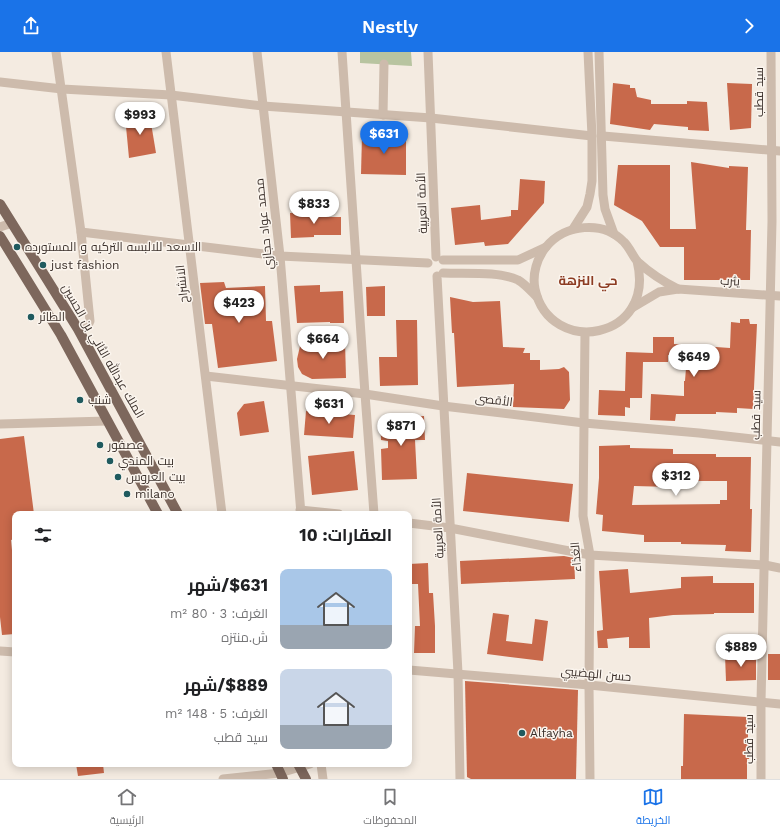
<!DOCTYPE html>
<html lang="ar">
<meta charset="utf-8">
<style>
:root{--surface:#fff;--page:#f6f6f6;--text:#202124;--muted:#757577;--line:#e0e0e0;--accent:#1a73e8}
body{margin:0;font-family:"Work Sans",Cairo,sans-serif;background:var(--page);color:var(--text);direction:rtl;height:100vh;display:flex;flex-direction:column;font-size:15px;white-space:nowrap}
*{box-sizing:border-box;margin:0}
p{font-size:13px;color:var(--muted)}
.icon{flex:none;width:22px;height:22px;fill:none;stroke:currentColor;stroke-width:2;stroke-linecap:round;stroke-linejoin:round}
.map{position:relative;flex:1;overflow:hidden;direction:ltr}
.details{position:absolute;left:12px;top:459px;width:400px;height:256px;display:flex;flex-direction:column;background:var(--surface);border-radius:8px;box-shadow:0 2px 10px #0003;direction:rtl}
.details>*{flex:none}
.price{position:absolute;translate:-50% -34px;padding:0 9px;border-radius:14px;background:#fff;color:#222;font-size:13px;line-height:26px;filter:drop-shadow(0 1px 2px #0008)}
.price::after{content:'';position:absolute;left:50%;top:24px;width:12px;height:9px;margin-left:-6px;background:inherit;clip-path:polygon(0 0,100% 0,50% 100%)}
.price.active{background:var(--accent);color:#fff}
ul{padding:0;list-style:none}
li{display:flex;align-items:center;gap:12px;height:100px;padding:0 20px}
li span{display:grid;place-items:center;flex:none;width:112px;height:80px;border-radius:8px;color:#555}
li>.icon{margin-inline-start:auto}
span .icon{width:48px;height:48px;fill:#fffc;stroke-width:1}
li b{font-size:17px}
h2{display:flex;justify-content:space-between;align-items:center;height:48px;padding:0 20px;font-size:17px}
header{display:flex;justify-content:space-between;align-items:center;height:52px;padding:0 20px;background:var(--accent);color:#fff;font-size:18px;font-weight:600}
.tab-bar{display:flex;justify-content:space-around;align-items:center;height:56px;border-top:1px solid var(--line);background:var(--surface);font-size:11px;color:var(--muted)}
.tab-bar a{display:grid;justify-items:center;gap:2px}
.tab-bar .active{color:var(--accent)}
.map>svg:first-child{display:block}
.green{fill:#b8c4a0}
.building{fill:#c8694b;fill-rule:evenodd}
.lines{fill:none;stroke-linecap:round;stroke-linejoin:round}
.minor{stroke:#cdbbac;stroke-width:9}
.primary{stroke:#7d675c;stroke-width:10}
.poi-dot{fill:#1f5a5e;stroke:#fbf5ee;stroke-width:1.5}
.labels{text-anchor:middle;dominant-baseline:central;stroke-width:3;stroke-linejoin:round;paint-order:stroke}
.street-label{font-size:12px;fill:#3b302b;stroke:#fbf5ee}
.poi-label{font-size:12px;fill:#3b302b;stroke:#fbf5ee;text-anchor:start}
.neighbourhood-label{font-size:13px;font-weight:bold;fill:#8c3b22;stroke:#fbf5ee}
</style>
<header><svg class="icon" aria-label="forward" viewBox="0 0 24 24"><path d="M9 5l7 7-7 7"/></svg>Nestly<svg class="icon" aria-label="share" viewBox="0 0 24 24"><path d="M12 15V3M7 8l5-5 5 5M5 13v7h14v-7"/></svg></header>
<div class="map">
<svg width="780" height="727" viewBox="0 0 780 727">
<rect width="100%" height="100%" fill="#f4ebe1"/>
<path class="green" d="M360 0H411L412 14 360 11Z"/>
<g class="building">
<path d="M613 31 630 33V36H635L637 45 651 48V52H687V49L707 50 709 79 688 78V75L654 72 650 78 610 72Z"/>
<path d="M727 31 752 32 751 76 730 78Z"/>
<path d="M125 64 150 65 156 101 129 106Z"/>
<path d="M362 84H406V123L361 122Z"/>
<path d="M691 110 729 116V114L748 115 746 178H751L750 228H684V195H660L642 169 614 153 618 113H670V177H696Z"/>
<path d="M520 127 545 129 544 151 508 192 485 194 484 190 455 193 451 156 480 153 481 168 511 164V158H518Z"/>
<path d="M313 160V165H341V183H314V185L291 186 290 161Z"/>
<path d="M224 230 226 236 265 234 266 269H272L277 309 218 316 212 272H205L200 231Z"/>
<path d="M320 233V240L343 239 344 271H330V270L297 271 294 234Z"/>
<path d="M385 234V264H367L366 235Z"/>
<path d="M450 245 473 250 500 249 503 295 525 296 523 301H530V308H540V318L559 317 564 315 569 320 570 348 564 357 513 355 514 332 457 335 454 281H452Z"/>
<path d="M740 267H749L750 272H757L753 357 737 356V361L716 360V362H676L675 369 650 368 651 342 684 344V329H685L687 303H668V310H643L642 346H630V356L625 355V364L598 363 599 338 625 339 626 300 653 301V285H674V292L730 296 731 270 740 271Z"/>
<path d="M396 268H417L418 333 380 334 379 305H397Z"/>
<path d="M345 289 346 326 312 327 302 322 298 315 297 307 301 290Z"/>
<path d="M264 349 269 380 240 384 237 361 244 352Z"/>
<path d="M306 359 355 363 353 386 304 383Z"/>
<path d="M424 364 425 388H415L417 427 382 428 381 397 388 396V389L381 388 380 366Z"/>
<path d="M24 384 34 462H15V487L11 488 15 529V582L2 583 0 565V387Z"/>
<path d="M630 393V396L673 397V402H716V405H751L750 457H752L751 500 725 499 726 493 681 492V490H644V483L602 479 603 463 596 462 599 426V394ZM672 429H727V448H720V452L632 453 634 434 672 435Z"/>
<path d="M354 399 358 438 312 443 308 404Z"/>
<path d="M467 421 573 432 569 470 463 459Z"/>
<path d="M564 504 574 506 575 527 461 532 460 509Z"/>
<path d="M428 511 429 541H433L435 574V601H414L415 574H420L418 532H409V512Z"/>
<path d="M628 517 630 541 681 536V525L713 524V531H754V561H714V562L673 563 649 566 650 596H629V585L607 587 608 596H598L597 579 603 578 599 519Z"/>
<path d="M493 561 509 563 506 589 532 592 535 567 548 569 543 609 487 602Z"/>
<rect x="768" y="602" width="12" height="26"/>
<path d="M725 603H756V628L726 629Z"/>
<path d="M465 629 578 638 576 727H471L467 725Z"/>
<path d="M684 662 748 665V693H751L749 707H747V727H681V714H683Z"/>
<path d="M76 712H103L104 721 78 724Z"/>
</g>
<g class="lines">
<g class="minor">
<path d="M56 0 81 180 90 269C88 275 84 278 78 277"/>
<path d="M166 0 222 462"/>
<path d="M257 0 280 204 301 462"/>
<path d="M342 0 365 342 374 462"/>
<path d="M428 0 436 205"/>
<path d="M599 0 603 143 605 157 614 182"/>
<path d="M0 30 62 37 171 43 263 54 431 66 592 84"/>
<path d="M383 63 384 12"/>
<path d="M603 84 780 99"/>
<path d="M0 175 12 171"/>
<path d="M573 177 587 155 590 142 592 129V84L588 0"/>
<path d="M81 180 280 204 428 211"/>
<path d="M443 208H518L546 195"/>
<path d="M637 209C657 288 550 306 535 237 532 222 537 206 546 195 565 172 603 168 624 190 630 196 633 205 638 210 650 221 664 230 678 237"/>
<path d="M443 221C466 222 498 219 518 228 525 232 531 239 537 245"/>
<path d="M437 224 458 621 460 727"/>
<path d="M632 256 659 240 678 237 780 244"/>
<path d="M585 281 583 464 590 503 589 633 590 727"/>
<path d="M206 324 365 342 443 354 584 371 699 381 780 390"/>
<path d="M0 372 107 369"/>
<path d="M300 458 339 462"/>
<path d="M409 471 450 476 590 503 765 513 780 516"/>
<path d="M0 599 15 600"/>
<path d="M409 618 589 633 780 652"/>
<path d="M321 712 323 727"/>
<path d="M223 727 280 721 310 712"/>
<path d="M761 727V650L772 169 771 0"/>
</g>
<g class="primary">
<path d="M0 152 78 277 178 462"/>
<path d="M0 184 61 283 158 462"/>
<path d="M276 712 283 727"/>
<path d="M298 712 306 727"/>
</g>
</g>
<g class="poi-dot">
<circle cx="17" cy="195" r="4"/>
<circle cx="43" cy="213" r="4"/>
<circle cx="31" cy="265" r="4"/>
<circle cx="80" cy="348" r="4"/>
<circle cx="100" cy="393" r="4"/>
<circle cx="110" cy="409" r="4"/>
<circle cx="118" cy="425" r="4"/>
<circle cx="127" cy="442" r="4"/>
<circle cx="522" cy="681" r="4"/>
</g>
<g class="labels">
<g class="street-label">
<text transform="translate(759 40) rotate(-90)">سيد قطب</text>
<text transform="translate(422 151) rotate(-92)">الأمة العربية</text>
<text transform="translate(264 172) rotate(-96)">محمد عواد حجازي</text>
<text transform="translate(730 229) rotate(3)">يثرب</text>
<text transform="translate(182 232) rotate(-96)">الانشراح</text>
<text transform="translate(103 299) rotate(60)">الملك عبدالله الثاني بن الحسين</text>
<text transform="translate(494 348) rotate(7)">الأقصى</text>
<text transform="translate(756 363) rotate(-89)">سيد قطب</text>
<text transform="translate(438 476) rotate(-93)">الأمة العربية</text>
<text transform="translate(576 505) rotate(-95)">الغذاء</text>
<text transform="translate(596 622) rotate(5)">حسن الهضيبي</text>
<text transform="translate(749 687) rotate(-90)">سيد قطب</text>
</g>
<g class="poi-label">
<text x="25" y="195">الاسعد للالبسه التركيه و المستورده</text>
<text x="51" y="213">just fashion</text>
<text x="39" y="265">الطائر</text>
<text x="88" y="348">شنب</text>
<text x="108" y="393">عصفور</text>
<text x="118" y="409">بيت المندي</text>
<text x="126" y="425">بيت العروس</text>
<text x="135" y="442">milano</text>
<text x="530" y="681">Alfayha</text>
</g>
<g class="neighbourhood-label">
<text x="588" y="228">حي النزهة</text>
</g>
</g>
</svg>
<b class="price" style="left:140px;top:84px">$993</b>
<b class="price active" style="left:384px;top:103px">$631</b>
<b class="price" style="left:314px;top:173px">$833</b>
<b class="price" style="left:239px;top:272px">$423</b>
<b class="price" style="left:323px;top:308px">$664</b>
<b class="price" style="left:694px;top:326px">$649</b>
<b class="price" style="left:329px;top:373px">$631</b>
<b class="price" style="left:401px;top:395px">$871</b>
<b class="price" style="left:676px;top:445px">$312</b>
<b class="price" style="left:741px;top:616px">$889</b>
<section class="details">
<h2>العقارات: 10<svg class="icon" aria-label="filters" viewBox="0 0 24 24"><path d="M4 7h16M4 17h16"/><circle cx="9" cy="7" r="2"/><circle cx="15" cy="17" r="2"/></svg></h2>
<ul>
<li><span style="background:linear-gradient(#a9c7e8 70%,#9aa5b1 0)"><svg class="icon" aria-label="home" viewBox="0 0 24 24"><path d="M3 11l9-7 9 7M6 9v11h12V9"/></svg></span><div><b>$631/شهر</b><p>الغرف: 3 · 80 m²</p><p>ش.منتزه</p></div></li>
<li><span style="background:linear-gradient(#c9d6e8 70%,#9aa5b1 0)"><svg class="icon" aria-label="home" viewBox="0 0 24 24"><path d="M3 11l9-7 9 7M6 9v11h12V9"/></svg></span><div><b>$889/شهر</b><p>الغرف: 5 · 148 m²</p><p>سيد قطب</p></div></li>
</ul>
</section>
</div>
<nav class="tab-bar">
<a class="active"><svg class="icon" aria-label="map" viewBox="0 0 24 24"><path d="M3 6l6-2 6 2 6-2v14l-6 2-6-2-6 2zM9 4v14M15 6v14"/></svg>الخريطة</a>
<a><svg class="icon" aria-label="saved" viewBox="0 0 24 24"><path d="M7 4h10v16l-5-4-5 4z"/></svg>المحفوظات</a>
<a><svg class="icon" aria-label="home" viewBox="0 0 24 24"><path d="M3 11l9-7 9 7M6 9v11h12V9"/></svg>الرئيسية</a>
</nav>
